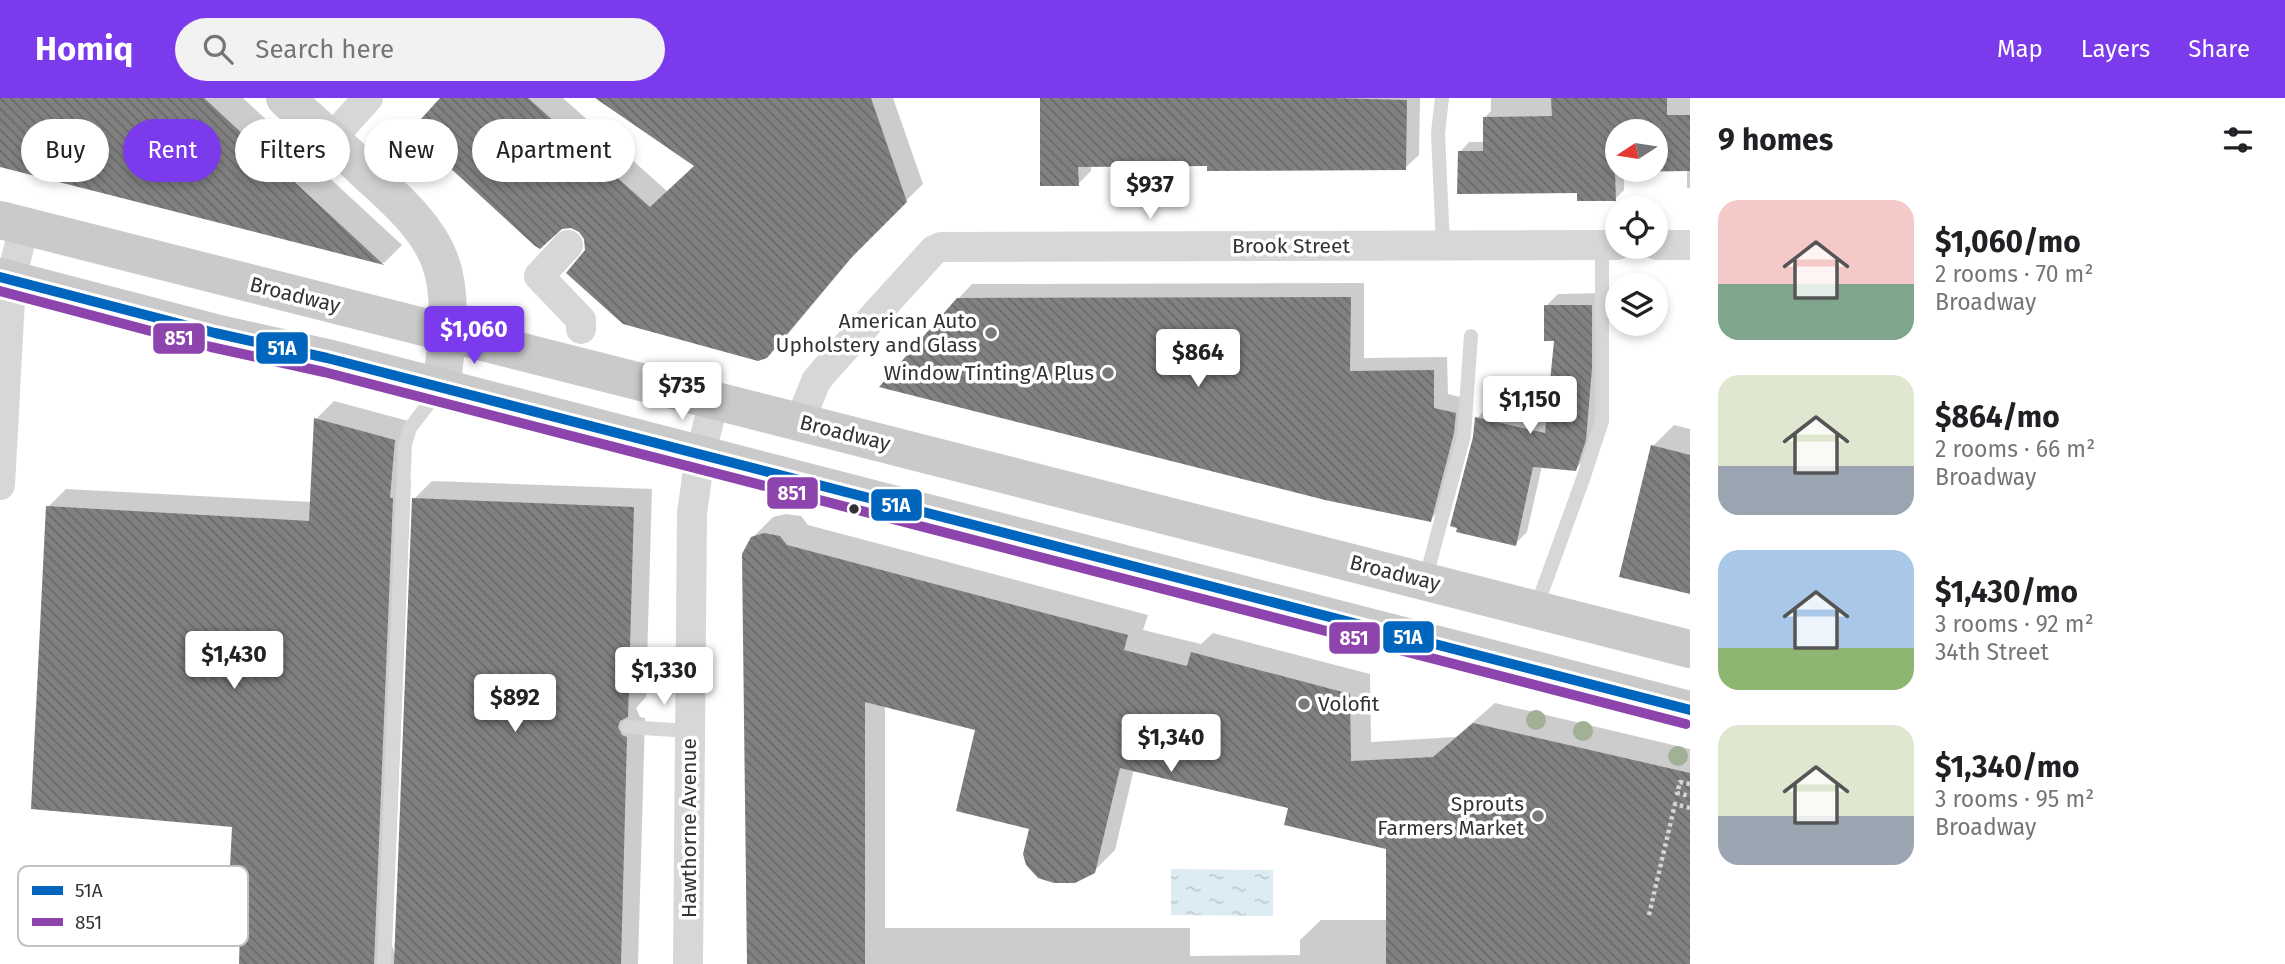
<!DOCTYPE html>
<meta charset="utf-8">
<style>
:root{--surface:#fff;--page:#f2f2f2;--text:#202124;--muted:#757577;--accent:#7c3aed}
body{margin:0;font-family:"Fira Sans",sans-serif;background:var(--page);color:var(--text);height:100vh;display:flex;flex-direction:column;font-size:26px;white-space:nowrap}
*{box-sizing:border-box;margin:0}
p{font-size:23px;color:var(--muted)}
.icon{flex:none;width:38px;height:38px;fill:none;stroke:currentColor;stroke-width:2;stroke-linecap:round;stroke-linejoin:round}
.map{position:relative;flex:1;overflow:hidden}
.panel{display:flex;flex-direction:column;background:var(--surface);width:595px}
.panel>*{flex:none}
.guide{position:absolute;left:21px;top:21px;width:665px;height:63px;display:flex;gap:14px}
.needle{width:46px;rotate:258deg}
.tools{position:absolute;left:1605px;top:21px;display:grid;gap:14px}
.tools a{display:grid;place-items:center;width:63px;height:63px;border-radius:50%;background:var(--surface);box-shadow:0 4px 10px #0003;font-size:35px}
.price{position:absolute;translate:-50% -60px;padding:0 16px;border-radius:7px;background:#fff;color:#222;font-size:23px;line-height:46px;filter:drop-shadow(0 2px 4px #0008)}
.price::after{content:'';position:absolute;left:50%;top:42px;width:21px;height:16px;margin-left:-10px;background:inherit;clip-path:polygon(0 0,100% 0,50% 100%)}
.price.active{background:var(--accent);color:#fff}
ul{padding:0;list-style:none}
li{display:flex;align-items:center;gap:21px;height:175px;padding:0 28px}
li span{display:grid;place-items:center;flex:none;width:196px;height:140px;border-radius:21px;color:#555}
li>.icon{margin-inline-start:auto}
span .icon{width:84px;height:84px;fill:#fffc;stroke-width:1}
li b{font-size:30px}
h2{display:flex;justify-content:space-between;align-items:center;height:84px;padding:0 28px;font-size:30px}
.pill{padding:0 24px;border-radius:32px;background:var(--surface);box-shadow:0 4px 10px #0003;font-size:24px;line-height:63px}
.pill.active{background:var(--accent);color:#fff}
header{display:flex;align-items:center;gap:42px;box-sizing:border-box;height:98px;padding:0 35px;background:var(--accent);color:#fff}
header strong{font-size:33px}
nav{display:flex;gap:38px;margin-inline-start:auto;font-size:24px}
.search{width:490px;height:63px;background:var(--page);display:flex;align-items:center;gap:18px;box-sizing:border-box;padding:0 24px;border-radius:38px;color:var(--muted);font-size:26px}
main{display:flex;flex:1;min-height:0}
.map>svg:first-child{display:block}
.water{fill:url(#water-ripples)}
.shadow{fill:#0003;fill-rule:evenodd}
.building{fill:url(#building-back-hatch);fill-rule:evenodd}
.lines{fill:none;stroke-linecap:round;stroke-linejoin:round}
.path{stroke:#d6d6d6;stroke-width:4.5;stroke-dasharray:3.5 3.5;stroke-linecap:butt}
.lane{stroke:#d7d7d7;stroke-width:14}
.street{stroke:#d7d7d7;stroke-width:30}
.secondary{stroke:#d0d0d0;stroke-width:38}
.primary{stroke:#cacaca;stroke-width:38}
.bus-1-casing{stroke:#fff;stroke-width:16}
.bus-2-casing{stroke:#fff;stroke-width:16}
.bus-1{stroke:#0065bd;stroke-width:10}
.bus-2{stroke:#8e44ad;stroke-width:10}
.tree{fill:#a2b095}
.poi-dot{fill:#7a7a7a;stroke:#fff;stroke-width:2.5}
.bus-dot{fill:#333;stroke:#fff;stroke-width:2.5}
.labels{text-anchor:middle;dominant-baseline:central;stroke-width:7;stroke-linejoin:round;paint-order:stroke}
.street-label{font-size:21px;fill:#333;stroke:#fff}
.poi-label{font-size:21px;fill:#333;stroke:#fff;text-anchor:end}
.key{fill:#fff;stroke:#c2c2c2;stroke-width:2}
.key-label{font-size:19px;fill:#333}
.line-badge{stroke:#fff;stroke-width:2.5}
.badge-label{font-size:19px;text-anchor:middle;font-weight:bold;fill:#fff}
</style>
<header>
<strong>Homiq</strong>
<div class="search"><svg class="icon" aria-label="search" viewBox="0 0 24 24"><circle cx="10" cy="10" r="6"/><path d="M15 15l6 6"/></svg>Search here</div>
<nav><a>Map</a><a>Layers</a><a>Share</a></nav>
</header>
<main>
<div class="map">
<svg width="1690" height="866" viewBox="0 0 1690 866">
<defs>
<pattern id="water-ripples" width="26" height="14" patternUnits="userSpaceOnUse" patternTransform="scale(1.75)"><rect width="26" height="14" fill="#ddebf3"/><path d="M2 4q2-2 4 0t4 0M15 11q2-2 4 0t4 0" fill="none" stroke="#becad1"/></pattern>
<pattern id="building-back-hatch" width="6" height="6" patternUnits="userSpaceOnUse" patternTransform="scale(1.75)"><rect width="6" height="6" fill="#818181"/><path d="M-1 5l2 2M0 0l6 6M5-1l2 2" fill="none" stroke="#6a6a6a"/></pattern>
</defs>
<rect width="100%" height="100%" fill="#fff"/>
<path class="water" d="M1171 771 1273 772V818L1171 817Z"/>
<g class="shadow">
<path d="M0 0H243L402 147 384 165 0 68Z"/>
<path d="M443 0H563L668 94 696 67 598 0H893L923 86 867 141 784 241 766 258 587 152 586 141 581 132Z"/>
<path d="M1040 0H1420L1419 57 1405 70 1209 66 1091 67V73L1078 86Z"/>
<path d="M1491 0H1690V90H1687V71L1656 72V33H1617V72H1638H1624V92L1615 101 1578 93 1460 54 1469 44H1485V19L1491 13Z"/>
<path d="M1364 185V260L1447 259 1448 296 1469 301 1444 408 1430 422 958 201 972 186Z"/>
<path d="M1603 195 1597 329 1587 359 1575 371 1542 368 1527 434 1515 446 1475 340 1477 320 1489 308 1548 322 1556 241 1546 208 1558 196Z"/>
<path d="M334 303 412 324 407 382H411L392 847 395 857 414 401 432 383 652 391 646 599 636 610 640 619 645 620 638 866H241L242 830 234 727 48 409 66 391 312 404 316 321Z"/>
<path d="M1674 327 1690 331V495L1621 478 1653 348Z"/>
<path d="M786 416 801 418 808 427 1148 517 1143 532 1201 546 1213 535 1370 576 1371 644 1456 639 1495 605 1690 651V866H749L744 473 752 440 773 419ZM885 608 977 631 1031 729 1094 773 1115 752 1134 671 1290 708 1387 750 1388 822H1321L1300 842V857L1190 858V830H885Z"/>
</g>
<g class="building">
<path d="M0 0H204L384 167 0 69Z"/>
<path d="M440 0H528L650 109 694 68 595 0H871L907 104 851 160 767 260 758 263 623 226 566 175 585 152 584 141 579 134 571 130 562 131 540 151 535 148 410 33Z"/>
<path d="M1040 0H1333L1407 2 1406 72 1207 73V68L1078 69 1079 88H1040Z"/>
<path d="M1551 0H1667V17H1690V73L1615 74 1616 103H1577V95L1457 96 1458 53H1483V19L1552 18ZM1617 33H1656V72H1617Z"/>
<path d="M1351 199 1350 273 1434 272V310L1456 315 1454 335 1431 424 1325 402 879 289 957 200Z"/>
<path d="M1544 207H1592V270L1586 342 1576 373 1533 369 1516 448 1456 434 1457 430 1450 428 1473 339 1475 319 1545 335 1554 243H1544Z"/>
<path d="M314 320 395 342 390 400H393L374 866H239L240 831 227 829 232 729 31 711 46 408 309 423Z"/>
<path d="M1651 347 1690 357V496L1619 479Z"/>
<path d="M412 400 634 409 628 619 620 623 618 629 622 637 627 639 621 866H394Z"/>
<path d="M764 435 780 438 787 447 1128 537 1124 552 1187 568 1191 554 1350 596 1351 663 1433 659 1473 625 1690 675V866H1386V751L1284 727 1288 710 1120 670 1095 775 1075 785H1054L1038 780 1026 767 1023 756 1029 731 956 713 975 632 865 604V866H747L742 456 751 439Z"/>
</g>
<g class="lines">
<g class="path">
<path d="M1690 686 1680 684 1677 695 1690 698"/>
<path d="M1649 817 1675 706 1690 710"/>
</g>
<g class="lane">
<path d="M1442 0 1438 35 1443 148"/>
<path d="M1426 479 1464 337 1471 238"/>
<path d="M1536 510 1583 381 1602 323V147"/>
<path d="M628 629 689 633"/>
<path d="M384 866 405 346 410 330 440 291"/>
</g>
<g class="street">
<path d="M331 41 368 0"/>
<path d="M568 147 539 178 581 222V231"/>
<path d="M1656 147H1690"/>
<path d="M800 323 816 283 826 271 934 152 941 149 1617 147"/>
<path d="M0 387 11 182 24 128"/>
<path d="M688 866 692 415 700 358 714 303"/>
</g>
<path class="secondary" d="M285 0C312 24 339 48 365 73 392 98 427 127 440 163 454 201 446 251 441 291"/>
<g class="primary">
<path d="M0 122C563 266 1128 404 1690 551"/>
<path d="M0 179 215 235 327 260 1690 612"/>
</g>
<g class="bus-1-casing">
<path id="bus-1" d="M0 179 215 235 327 260 1690 612"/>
</g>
<g class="bus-2-casing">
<path id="bus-2" d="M0 193 211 249 324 274 1686 626"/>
</g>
<use href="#bus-1" class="bus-1"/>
<use href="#bus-2" class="bus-2"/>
</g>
<g class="tree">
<circle cx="1536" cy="622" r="10"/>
<circle cx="1583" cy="633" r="10"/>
<circle cx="1678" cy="658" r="10"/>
</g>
<g class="poi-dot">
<circle cx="991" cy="235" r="7"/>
<circle cx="1108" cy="275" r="7"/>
<circle cx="1304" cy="606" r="7"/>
<circle cx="1538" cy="718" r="7"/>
</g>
<circle class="bus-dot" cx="854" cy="411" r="6"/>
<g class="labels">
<g class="street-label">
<text x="1291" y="148">Brook Street</text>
<text transform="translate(295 197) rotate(14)">Broadway</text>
<text transform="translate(845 335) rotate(14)">Broadway</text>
<text transform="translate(1395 475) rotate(14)">Broadway</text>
<text transform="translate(689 730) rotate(-90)">Hawthorne Avenue</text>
</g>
<g class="poi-label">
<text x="977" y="223">American Auto<tspan x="977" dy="24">Upholstery and Glass</tspan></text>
<text x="1094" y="275">Window Tinting A Plus</text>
<text x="1318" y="606" text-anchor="start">Volofit</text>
<text x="1524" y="706">Sprouts<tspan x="1524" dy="24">Farmers Market</tspan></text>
</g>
</g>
<rect x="18" y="768" width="230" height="80" rx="10" class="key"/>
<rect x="32" y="788" width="31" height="9" fill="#0065bd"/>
<rect x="32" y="820" width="31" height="8" fill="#8e44ad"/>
<g class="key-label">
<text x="75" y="799">51A</text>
<text x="75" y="831">851</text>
</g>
<g class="line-badge">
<rect x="152" y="224" width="54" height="33" rx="7" fill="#8e44ad"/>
<rect x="255" y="233" width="54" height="34" rx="7" fill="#0065bd"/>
<rect x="766" y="378" width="53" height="34" rx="7" fill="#8e44ad"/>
<rect x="870" y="390" width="53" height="34" rx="7" fill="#0065bd"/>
<rect x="1382" y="522" width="53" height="34" rx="7" fill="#0065bd"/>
<rect x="1328" y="523" width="53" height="34" rx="7" fill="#8e44ad"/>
</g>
<g class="badge-label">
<text x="179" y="247">851</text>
<text x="282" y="257">51A</text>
<text x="792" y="402">851</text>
<text x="896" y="414">51A</text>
<text x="1408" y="546">51A</text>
<text x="1354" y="547">851</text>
</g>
</svg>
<div class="tools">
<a><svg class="needle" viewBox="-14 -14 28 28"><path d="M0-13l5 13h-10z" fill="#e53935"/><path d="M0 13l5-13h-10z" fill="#757577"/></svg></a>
<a><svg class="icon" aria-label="locate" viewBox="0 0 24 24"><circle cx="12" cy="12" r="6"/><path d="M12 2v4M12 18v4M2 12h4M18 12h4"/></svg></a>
<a><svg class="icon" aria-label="layers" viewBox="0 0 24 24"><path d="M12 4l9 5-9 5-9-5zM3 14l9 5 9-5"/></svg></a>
</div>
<b class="price" style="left:1150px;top:123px">$937</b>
<b class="price active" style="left:474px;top:268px">$1,060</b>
<b class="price" style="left:1198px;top:291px">$864</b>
<b class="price" style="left:682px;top:324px">$735</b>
<b class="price" style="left:1530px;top:338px">$1,150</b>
<b class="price" style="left:234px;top:593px">$1,430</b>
<b class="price" style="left:664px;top:609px">$1,330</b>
<b class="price" style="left:515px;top:636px">$892</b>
<b class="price" style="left:1171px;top:676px">$1,340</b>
<div class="guide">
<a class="pill">Buy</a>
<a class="pill active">Rent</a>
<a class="pill">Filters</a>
<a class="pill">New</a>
<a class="pill">Apartment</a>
</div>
</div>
<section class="panel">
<h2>9 homes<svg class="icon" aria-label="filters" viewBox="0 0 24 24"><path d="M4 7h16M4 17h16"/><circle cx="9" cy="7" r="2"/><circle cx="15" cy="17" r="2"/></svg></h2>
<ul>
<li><span style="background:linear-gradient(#f6c9c9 60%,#7fa58c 0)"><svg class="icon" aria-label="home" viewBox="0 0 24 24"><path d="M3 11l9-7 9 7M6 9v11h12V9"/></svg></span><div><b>$1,060/mo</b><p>2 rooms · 70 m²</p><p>Broadway</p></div></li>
<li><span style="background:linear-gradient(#dfe7d0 65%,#9aa5b1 0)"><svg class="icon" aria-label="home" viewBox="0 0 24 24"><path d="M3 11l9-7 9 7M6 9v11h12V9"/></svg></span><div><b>$864/mo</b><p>2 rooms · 66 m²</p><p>Broadway</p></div></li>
<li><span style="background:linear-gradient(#a9c7e8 70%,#8fb573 0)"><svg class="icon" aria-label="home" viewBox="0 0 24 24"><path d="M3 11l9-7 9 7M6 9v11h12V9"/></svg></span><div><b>$1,430/mo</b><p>3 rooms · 92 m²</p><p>34th Street</p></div></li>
<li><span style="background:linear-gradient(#dfe7d0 65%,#9aa5b1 0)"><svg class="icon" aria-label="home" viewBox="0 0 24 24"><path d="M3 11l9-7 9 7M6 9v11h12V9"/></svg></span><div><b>$1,340/mo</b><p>3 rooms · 95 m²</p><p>Broadway</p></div></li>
</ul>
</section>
</main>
